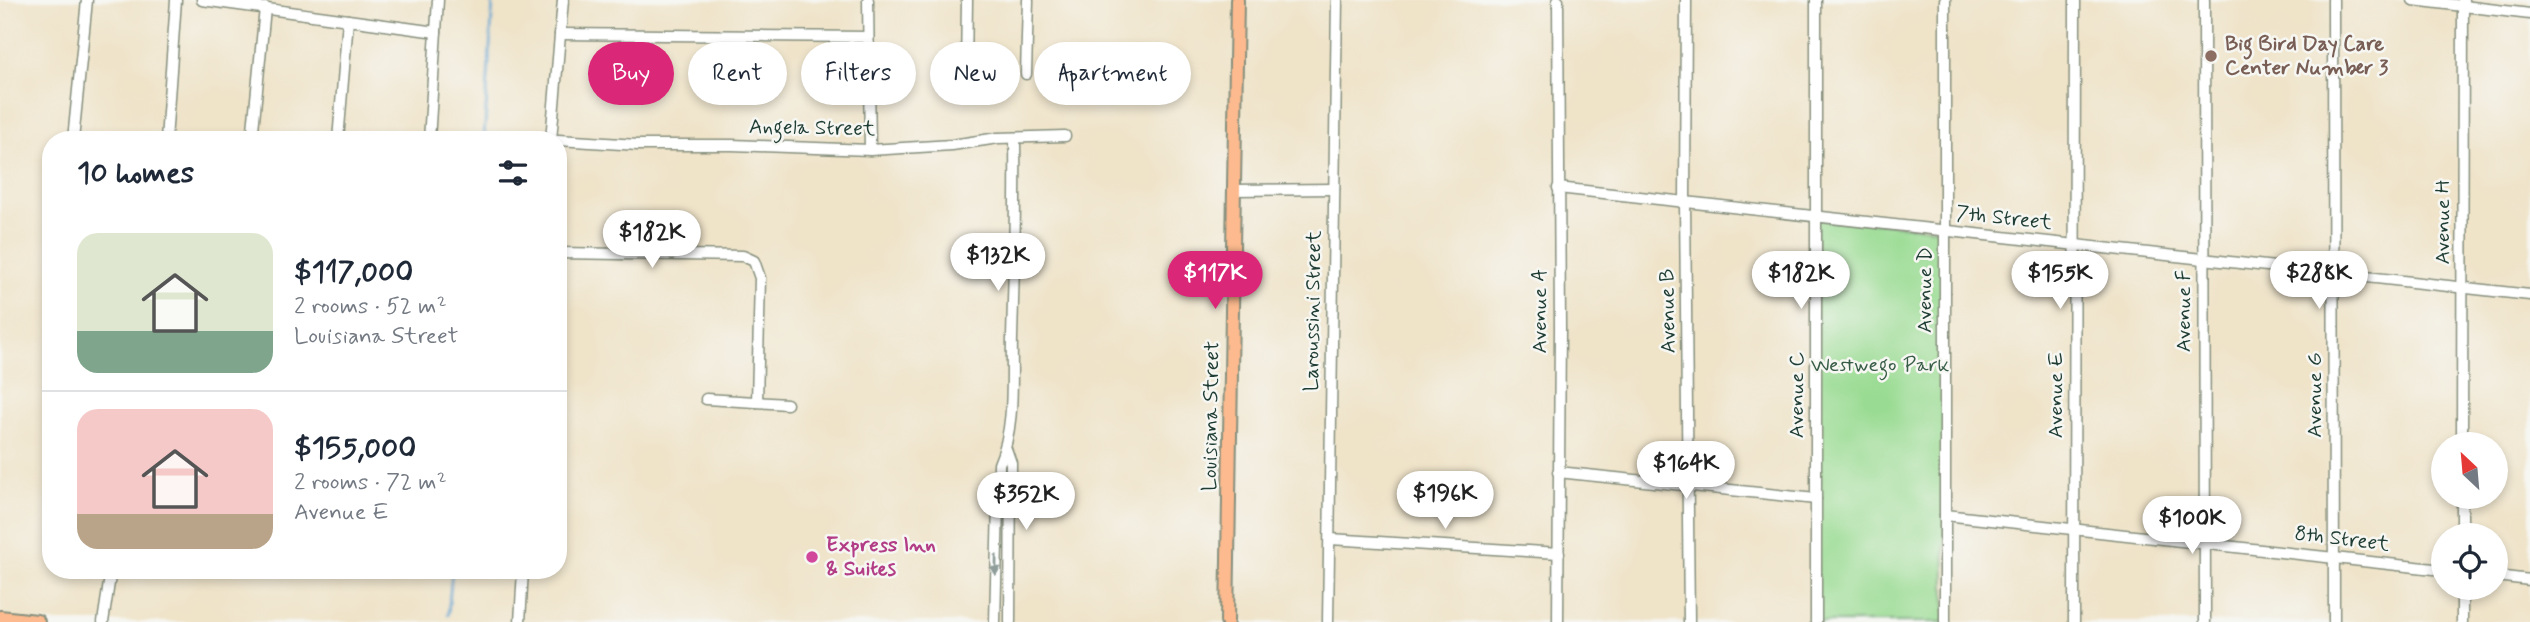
<!DOCTYPE html>
<meta charset="utf-8">
<style>
:root{--surface:#fff;--page:#f2f2f3;--text:#1f2937;--muted:#747a83;--line:#e0e1e3;--accent:#db2777}
body{margin:0;font-family:Mynerve,sans-serif;background:var(--page);color:var(--text);height:100vh;display:flex;flex-direction:column;font-size:26px;white-space:nowrap}
*{box-sizing:border-box;margin:0}
p{font-size:23px;color:var(--muted)}
.icon{flex:none;width:38px;height:38px;fill:none;stroke:currentColor;stroke-width:2;stroke-linecap:round;stroke-linejoin:round}
.map{position:relative;flex:1;overflow:hidden}
.details{position:absolute;left:42px;top:131px;width:525px;height:448px;display:flex;flex-direction:column;background:var(--surface);border-radius:28px;box-shadow:0 4px 10px #0003}
.details>*{flex:none}
.hud{position:absolute;left:588px;top:42px;width:665px;height:63px;display:flex;gap:14px}
.needle{width:46px;rotate:334deg}
.controls{position:absolute;left:2431px;top:432px;display:grid;gap:14px}
.controls a{display:grid;place-items:center;width:77px;height:77px;border-radius:50%;background:var(--surface);box-shadow:0 4px 10px #0003;font-size:35px}
.price{position:absolute;translate:-50% -60px;padding:0 16px;border-radius:24px;background:#fff;color:#222;font-size:23px;line-height:46px;filter:drop-shadow(0 2px 4px #0008)}
.price::after{content:'';position:absolute;left:50%;top:42px;width:21px;height:16px;margin-left:-10px;background:inherit;clip-path:polygon(0 0,100% 0,50% 100%)}
.price.selected{background:var(--accent);color:#fff}
ul{padding:0;list-style:none}
li{display:flex;align-items:center;gap:21px;height:175px;padding:0 35px}
li+li{border-top:2px solid var(--line)}
li span{display:grid;place-items:center;flex:none;width:196px;height:140px;border-radius:21px;color:#555}
li>.icon{margin-inline-start:auto}
span .icon{width:84px;height:84px;fill:#fffc;stroke-width:1}
li b{font-size:30px}
h2{display:flex;justify-content:space-between;align-items:center;height:84px;padding:0 35px;font-size:30px}
.chip{padding:0 24px;border-radius:32px;background:var(--surface);box-shadow:0 4px 10px #0003;font-size:24px;line-height:63px}
.chip.selected{background:var(--accent);color:#fff}
.map>svg:first-child{display:block}
.green{fill:#99db92;stroke:#5c8c63;stroke-width:2}
.lines{fill:none;stroke-linecap:round;stroke-linejoin:round}
.stream{stroke:#5ca3d2;stroke-width:2.5}
.minor-casing{stroke:#87907e;stroke-width:13}
.major-casing{stroke:#87907e;stroke-width:16}
.highway-casing{stroke:#87907e;stroke-width:18}
.minor{stroke:#fff;stroke-width:10}
.major{stroke:#fcba8e;stroke-width:12}
.highway{stroke:#fcba8e;stroke-width:14}
.oneway{fill:#8f9e9a}
.education-dot{fill:#8d6e63;stroke:#f6f6f2;stroke-width:2.5}
.hotel-dot{fill:#d1479c;stroke:#f6f6f2;stroke-width:2.5}
.labels{text-anchor:middle;dominant-baseline:central;stroke-width:5;stroke-linejoin:round;paint-order:stroke}
.education-label{font-size:21px;font-weight:bold;fill:#785e54;stroke:#f6f6f2;text-anchor:start}
.street-label{font-size:21px;fill:#1f3d34;stroke:#f6f6f2}
.park-label{font-size:21px;fill:#375d47;stroke:#f6f6f2}
.hotel-label{font-size:21px;font-weight:bold;fill:#b23c85;stroke:#f6f6f2;text-anchor:start}
</style>
<div class="map">
<svg width="2530" height="622" viewBox="0 0 2530 622">
<rect width="100%" height="100%" fill="#f6f6f2"/>
<filter id="ink" filterUnits="userSpaceOnUse"><feTurbulence type="fractalNoise" baseFrequency=".0143" numOctaves="2"/><feDisplacementMap in="SourceGraphic" scale="14" xChannelSelector="R" yChannelSelector="G"/><feConvolveMatrix kernelMatrix="1 2 1 2 8 2 1 2 1" color-interpolation-filters="sRGB"/></filter>
<filter id="wash" filterUnits="userSpaceOnUse"><feTurbulence type="fractalNoise" baseFrequency=".00686" numOctaves="4" result="noise"/><feDisplacementMap in="SourceGraphic" scale="28" xChannelSelector="R" yChannelSelector="G"/><feGaussianBlur stdDeviation="1.57" result="paint"/><feColorMatrix in="noise" values="0 0 0 0 0 0 0 0 0 0 0 0 0 0 0 0 0 1.4 0 .05"/><feComposite in="paint" operator="in"/></filter>
<g filter="url(#wash)">
<rect width="100%" height="100%" fill="#efe3c8"/>
<path class="green" d="M1816 216 1944 230 1945 622H1816Z"/>
<g class="lines">
<g class="stream">
<path d="M484 140 493 0"/>
<path d="M448 615 452 570"/>
</g>
</g>
</g>
<g filter="url(#ink)">
<g class="lines">
<g class="minor-casing">
<g id="minor">
<path d="M202 0 436 32"/>
<path d="M868 0 870 150"/>
<path d="M1558 0 1560 328 1558 622"/>
<path d="M1686 0 1685 202 1689 622"/>
<path d="M1816 0V622"/>
<path d="M2204 0 2205 622"/>
<path d="M2333 0 2334 622"/>
<path d="M2413 0 2530 14"/>
<path d="M560 34 868 37"/>
<path d="M966 71 967 0"/>
<path d="M1026 74 1028 0"/>
<path d="M73 140 87 0"/>
<path d="M166 140 176 0"/>
<path d="M252 140 265 8"/>
<path d="M338 140 348 20"/>
<path d="M429 140 438 0"/>
<path d="M551 140 563 0"/>
<path d="M558 140 638 145H732L870 150 952 145 998 138 1065 136"/>
<path d="M1558 188 2530 295"/>
<path d="M1234 190 1334 189"/>
<path d="M558 253 743 256 754 261 760 278 757 402"/>
<path d="M706 399 787 404"/>
<path d="M2462 444 2463 0"/>
<path d="M1006 449 1011 463 1010 622"/>
<path d="M1558 472 1816 499"/>
<path d="M2462 497V536"/>
<path d="M1945 515 2443 570"/>
<path d="M1330 539 1559 553"/>
<path d="M2496 576 2530 580"/>
<path d="M103 622 111 570"/>
<path d="M520 622 523 570"/>
<path d="M995 622 999 464C1016 426 1011 378 1012 337 1014 270 1016 205 1015 138"/>
<path d="M1328 622 1337 0"/>
<path d="M1945 622V0"/>
<path d="M2074 622 2075 0"/>
<path d="M2462 622V588"/>
</g>
</g>
<g class="major-casing">
<path id="major" d="M1227 622 1237 0"/>
</g>
<g class="highway-casing">
<path id="highway" d="M0 618 37 622"/>
</g>
<use href="#minor" class="minor"/>
<use href="#major" class="major"/>
<use href="#highway" class="highway"/>
</g>
<defs><path id="oneway-solid" d="M-6-.8H1V-3.2L6.5 0L1 3.2V.8H-6Z" transform="scale(1.75)"/></defs>
<use class="oneway" href="#oneway-solid" transform="translate(996 565) rotate(91)"/>
</g>
<circle class="education-dot" cx="2211" cy="56" r="7"/>
<circle class="hotel-dot" cx="812" cy="557" r="7"/>
<g class="labels">
<g class="education-label">
<text x="2225" y="44">Big Bird Day Care<tspan x="2225" dy="24">Center Number 3</tspan></text>
</g>
<g class="street-label">
<text transform="translate(812 128) rotate(1)">Angela Street</text>
<text transform="translate(2004 218) rotate(6)">7th Street</text>
<text transform="translate(2443 222) rotate(-90)">Avenue H</text>
<text transform="translate(1925 290) rotate(-90)">Avenue D</text>
<text transform="translate(1313 311) rotate(-89)">Laroussini Street</text>
<text transform="translate(1540 311) rotate(-90)">Avenue A</text>
<text transform="translate(1668 311) rotate(-91)">Avenue B</text>
<text transform="translate(2184 311) rotate(-90)">Avenue F</text>
<text transform="translate(1797 395) rotate(-90)">Avenue C</text>
<text transform="translate(2056 395) rotate(-90)">Avenue E</text>
<text transform="translate(2315 395) rotate(-90)">Avenue G</text>
<text transform="translate(1211 416) rotate(-89)">Louisiana Street</text>
<text transform="translate(2342 539) rotate(7)">8th Street</text>
</g>
<g class="park-label">
<text x="1880" y="365">Westwego Park</text>
</g>
<g class="hotel-label">
<text x="826" y="545">Express Inn<tspan x="826" dy="24">&amp; Suites</tspan></text>
</g>
</g>
</svg>
<div class="controls">
<a><svg class="needle" viewBox="-14 -14 28 28"><path d="M0-13l5 13h-10z" fill="#e53935"/><path d="M0 13l5-13h-10z" fill="#747a83"/></svg></a>
<a><svg class="icon" aria-label="locate" viewBox="0 0 24 24"><circle cx="12" cy="12" r="6"/><path d="M12 2v4M12 18v4M2 12h4M18 12h4"/></svg></a>
</div>
<b class="price" style="left:652px;top:270px">$182K</b>
<b class="price" style="left:998px;top:293px">$132K</b>
<b class="price selected" style="left:1215px;top:311px">$117K</b>
<b class="price" style="left:1801px;top:311px">$182K</b>
<b class="price" style="left:2060px;top:311px">$155K</b>
<b class="price" style="left:2319px;top:311px">$288K</b>
<b class="price" style="left:1686px;top:501px">$164K</b>
<b class="price" style="left:1445px;top:531px">$196K</b>
<b class="price" style="left:1026px;top:532px">$352K</b>
<b class="price" style="left:2192px;top:556px">$100K</b>
<div class="hud">
<a class="chip selected">Buy</a>
<a class="chip">Rent</a>
<a class="chip">Filters</a>
<a class="chip">New</a>
<a class="chip">Apartment</a>
</div>
<section class="details">
<h2>10 homes<svg class="icon" aria-label="filters" viewBox="0 0 24 24"><path d="M4 7h16M4 17h16"/><circle cx="9" cy="7" r="2"/><circle cx="15" cy="17" r="2"/></svg></h2>
<ul>
<li><span style="background:linear-gradient(#dfe7d0 70%,#7fa58c 0)"><svg class="icon" aria-label="home" viewBox="0 0 24 24"><path d="M3 11l9-7 9 7M6 9v11h12V9"/></svg></span><div><b>$117,000</b><p>2 rooms · 52 m²</p><p>Louisiana Street</p></div></li>
<li><span style="background:linear-gradient(#f6c9c9 75%,#b9a48a 0)"><svg class="icon" aria-label="home" viewBox="0 0 24 24"><path d="M3 11l9-7 9 7M6 9v11h12V9"/></svg></span><div><b>$155,000</b><p>2 rooms · 72 m²</p><p>Avenue E</p></div></li>
</ul>
</section>
</div>
